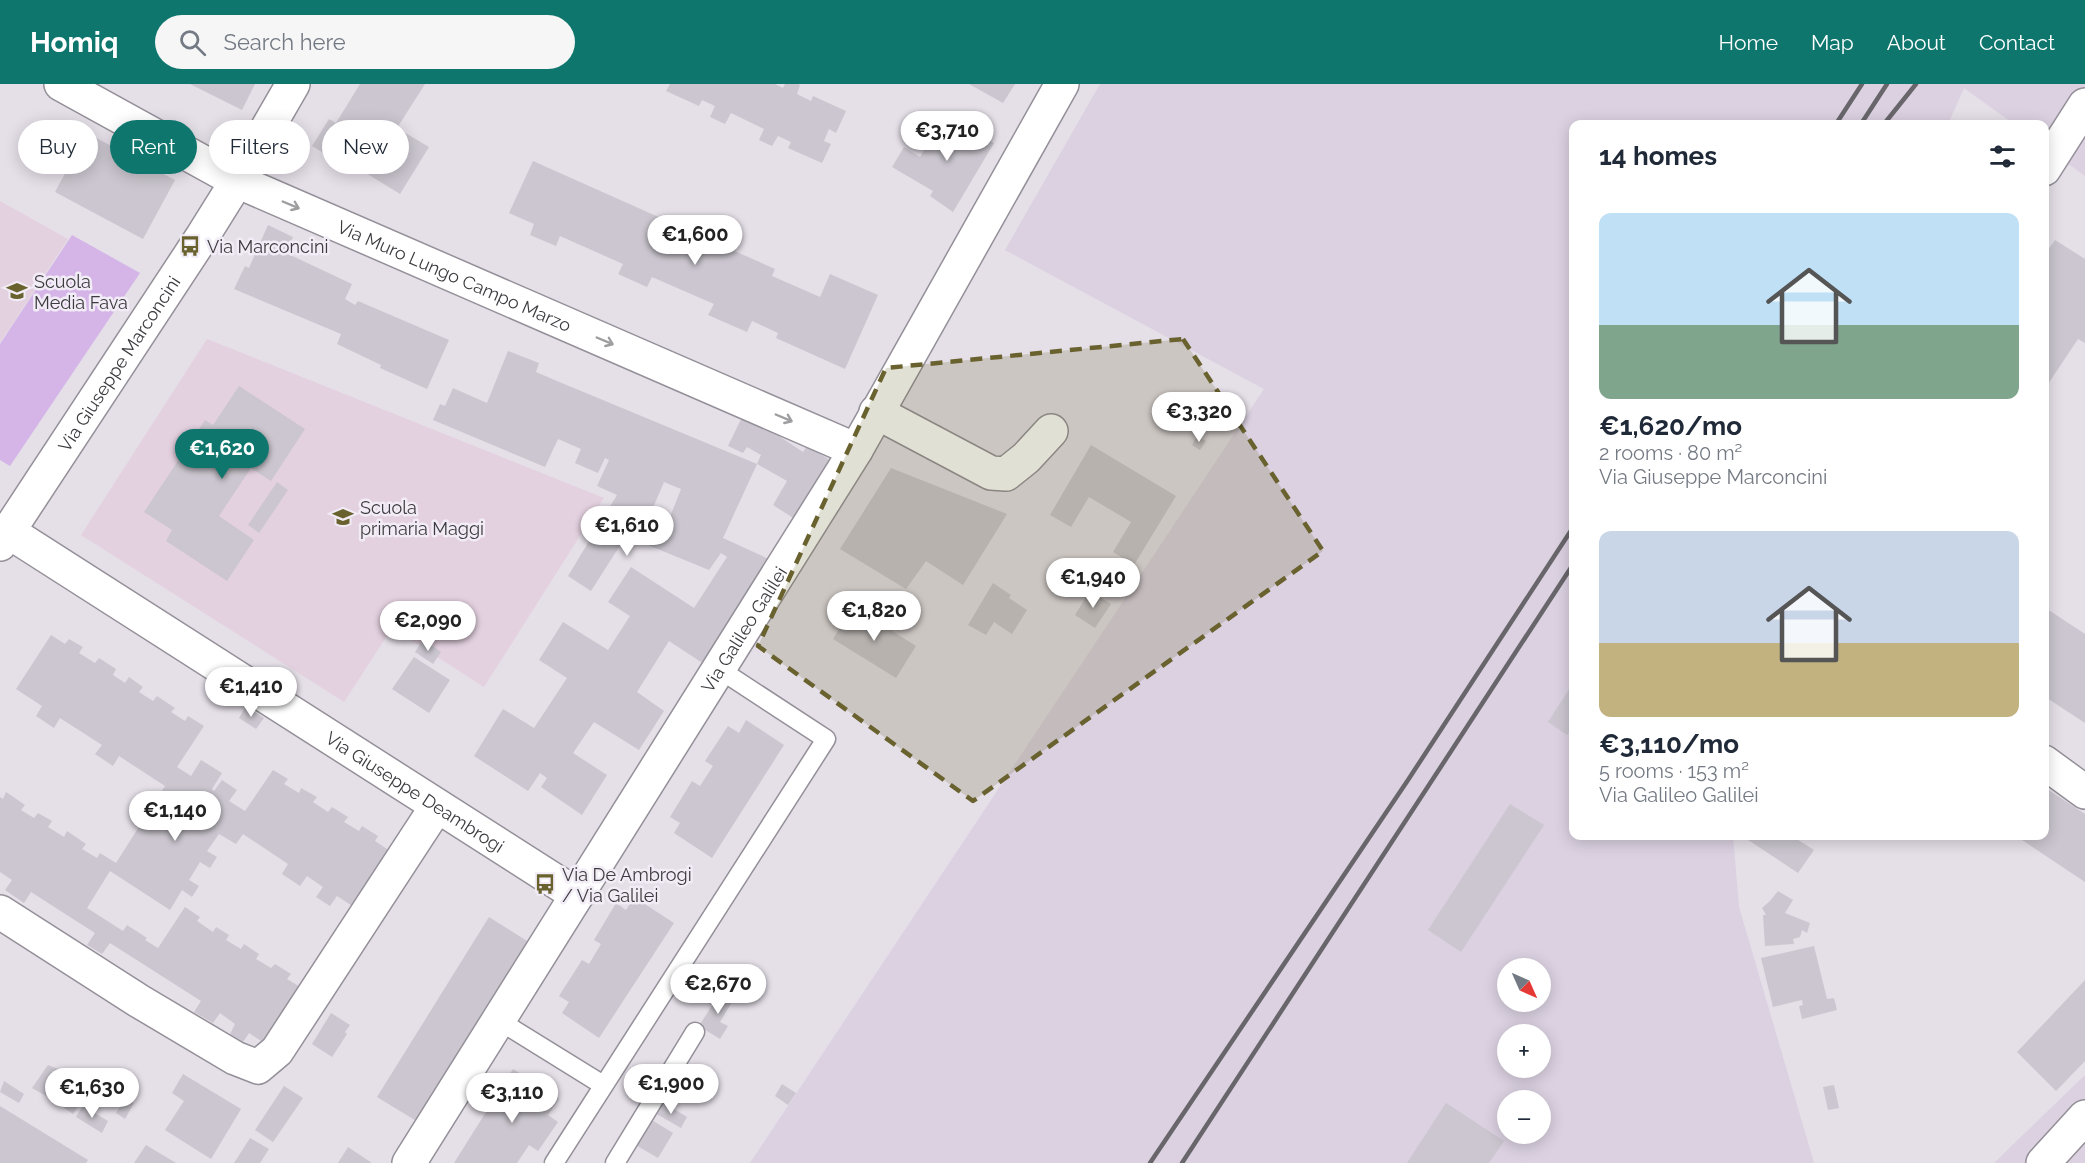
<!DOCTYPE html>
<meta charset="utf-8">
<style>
:root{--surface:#fff;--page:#f6f6f7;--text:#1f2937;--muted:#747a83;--accent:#0f766e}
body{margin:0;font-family:Raleway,sans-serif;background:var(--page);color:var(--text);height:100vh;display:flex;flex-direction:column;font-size:22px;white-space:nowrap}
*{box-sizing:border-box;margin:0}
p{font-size:20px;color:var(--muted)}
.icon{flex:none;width:33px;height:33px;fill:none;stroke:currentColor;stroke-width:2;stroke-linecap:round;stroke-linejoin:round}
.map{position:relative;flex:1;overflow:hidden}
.sheet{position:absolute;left:1569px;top:36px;width:480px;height:720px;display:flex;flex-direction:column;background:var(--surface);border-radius:12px;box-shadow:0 3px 15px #0003}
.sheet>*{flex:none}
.top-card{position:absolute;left:18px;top:36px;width:570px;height:54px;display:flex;gap:12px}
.needle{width:39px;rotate:135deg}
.tools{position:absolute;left:1497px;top:874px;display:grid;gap:12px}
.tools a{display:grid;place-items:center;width:54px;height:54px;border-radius:50%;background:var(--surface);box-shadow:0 3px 15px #0003;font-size:30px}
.price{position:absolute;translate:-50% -51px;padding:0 14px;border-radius:21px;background:#fff;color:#222;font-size:20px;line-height:39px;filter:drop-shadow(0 2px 3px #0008)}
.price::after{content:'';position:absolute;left:50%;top:36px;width:18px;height:14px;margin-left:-9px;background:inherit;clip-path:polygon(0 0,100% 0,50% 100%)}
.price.on{background:var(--accent);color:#fff}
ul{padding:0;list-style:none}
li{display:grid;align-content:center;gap:12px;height:318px;padding:0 30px}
li span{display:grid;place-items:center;height:186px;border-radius:12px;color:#555}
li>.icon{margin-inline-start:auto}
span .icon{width:108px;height:108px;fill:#fffc;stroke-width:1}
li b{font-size:26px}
h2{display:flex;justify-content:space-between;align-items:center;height:72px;padding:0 30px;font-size:26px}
.pill{padding:0 21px;border-radius:27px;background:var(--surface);box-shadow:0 3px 15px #0003;font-size:21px;line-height:54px}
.pill.on{background:var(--accent);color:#fff}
header{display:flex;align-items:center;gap:36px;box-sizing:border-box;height:84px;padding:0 30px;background:var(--accent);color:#fff}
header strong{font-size:28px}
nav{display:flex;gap:33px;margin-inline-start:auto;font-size:21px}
.search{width:420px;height:54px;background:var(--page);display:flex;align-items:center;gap:15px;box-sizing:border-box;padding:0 21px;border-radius:33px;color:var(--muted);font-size:22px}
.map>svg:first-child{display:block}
.built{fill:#dbd1e1;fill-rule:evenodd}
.education{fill:#e4d1e0}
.green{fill:#d5b5e8}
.building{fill:#cbc6cf;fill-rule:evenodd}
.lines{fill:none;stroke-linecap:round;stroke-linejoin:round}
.service-casing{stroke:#948f98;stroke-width:21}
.minor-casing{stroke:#948f98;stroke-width:36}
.service{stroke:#fff;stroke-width:18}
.minor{stroke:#fff;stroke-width:33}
.rail{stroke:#69666b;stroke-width:4.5}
.oneway{stroke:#9e9d9f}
.marked{fill:#69622f;fill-opacity:0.2;stroke:#69622f;stroke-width:4.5;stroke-dasharray:12 8;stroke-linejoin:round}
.labels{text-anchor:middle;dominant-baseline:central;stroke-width:5;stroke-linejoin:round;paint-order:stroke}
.poi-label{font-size:18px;fill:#3d3b3f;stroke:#f2ecf6;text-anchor:start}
.street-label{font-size:18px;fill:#3d3b3f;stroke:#f2ecf6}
</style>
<header>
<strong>Homiq</strong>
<div class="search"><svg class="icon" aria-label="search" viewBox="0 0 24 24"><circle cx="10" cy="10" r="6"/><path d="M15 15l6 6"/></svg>Search here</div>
<nav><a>Home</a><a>Map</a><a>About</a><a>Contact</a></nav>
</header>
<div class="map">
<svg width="2085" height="1079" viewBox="0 0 2085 1079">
<rect width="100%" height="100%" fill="#e5dfe8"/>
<g class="built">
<path d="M1100 0H2085V92L2045 63 2044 40H2014L1964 4 1948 40H1574V752H1733L1739 823 1814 1079H750L1264 305 1005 166ZM1508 885H1540V918H1508ZM1508 951H1540V984H1508ZM1508 1017H1540V1050H1508Z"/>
<path d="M2085 991V1079H1994Z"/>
</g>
<g class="education">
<path d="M0 117 68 155 0 259Z"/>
<path d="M207 255 604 414 484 603 392 544 344 618 81 451Z"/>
</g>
<path class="green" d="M72 151 140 189 10 382 0 376V260Z"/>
<g class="building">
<path d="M190 0H255L242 26Z"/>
<path d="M360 0H425L397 44 429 63 400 110 361 86 358 90 312 62 329 35 336 39Z"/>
<path d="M670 0H775L783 4 785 0H798L800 1 797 10 811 17 813 12 846 27 836 49 829 45 824 57 831 60 822 79 788 64 791 58 778 52 772 62 759 56 764 45 731 29 725 40 710 33 715 22 702 16 699 22 666 7Z"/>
<path d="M969 0H1015L1003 19Z"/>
<path d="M951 34 994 59 953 128 930 112 933 107 892 83 904 63 920 73 938 42 944 45Z"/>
<path d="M87 49 175 96 143 155 55 108Z"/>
<path d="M533 77 775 185 772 192 820 213 830 190 878 211 845 285 776 254 778 249 752 237 747 248 708 231 714 220 652 193 647 203 618 190 623 180 560 152 556 162 530 151 534 140 509 129Z"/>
<path d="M268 141 293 153 286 169 352 200 345 215 355 221 358 217 449 256 427 305 380 284 381 281 337 260 341 250 234 205 245 182 249 184Z"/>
<path d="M2055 156 2085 175V259L2078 255 2044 306V172Z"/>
<path d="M508 267 539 279 536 288 557 297 757 380 761 371 747 363 743 369 728 362 744 329 803 368 807 362 835 379 798 437 773 421 787 397 757 380 723 454 773 477 707 582 669 557 637 608 664 627 639 666 594 638 573 669 607 691 582 731 541 703 547 694 540 689 528 707 474 672 503 625 534 644 567 594 539 576 563 538 608 566 630 532 608 518 631 483 694 524 727 473 721 469 709 486 626 452 591 507 568 492 617 411 597 402 609 376 605 374 598 389 575 379 581 365 558 355 545 383 433 336 440 320 445 322 453 304 487 319ZM664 398 681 405 670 433 652 426Z"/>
<path d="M239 302 305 345 271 397 251 384 219 432 254 456 227 497 166 457 172 446 144 428 205 336 213 341Z"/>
<path d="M1220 320 1232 328 1226 338 1213 330Z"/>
<path d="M1197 352 1206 357 1200 366 1192 361Z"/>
<path d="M1091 361 1176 412 1134 481 1113 468 1131 438 1089 413 1071 443 1050 431Z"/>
<path d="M891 384 1007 430 963 501 926 477 906 505 840 465Z"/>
<path d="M277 398 288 406 259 449 248 441Z"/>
<path d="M993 499 1011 511 1009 514 1027 526 1012 550 994 538 986 551 968 541Z"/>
<path d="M1090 507 1111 520 1095 544 1075 531Z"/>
<path d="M853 522 916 562 896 594 833 555Z"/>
<path d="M2044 523 2085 550V639L2044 612Z"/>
<path d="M51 551 65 560 69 555 83 563 79 569 95 579 99 574 116 585 113 591 125 599 129 593 143 603 139 608 153 617 157 612 175 624 171 628 185 637 188 632 204 642 177 683 191 692 201 676 222 689 212 705 214 707 222 696 237 706 229 717 245 727 273 686 288 695 284 700 299 709 301 704 317 713 313 718 328 728 332 723 348 733 344 738 359 747 362 742 378 752 375 757 390 767 354 823 337 812 330 822 316 813 323 803 307 792 300 802 282 790 288 780 243 750 236 760 219 750 207 767 217 773 210 784 200 778 189 796 199 802 192 813 182 806 170 826 110 787 87 824 123 847 127 841 147 854 145 856 158 864 185 823 200 833 197 837 213 848 216 843 229 851 226 856 241 865 244 860 259 870 256 875 271 884 275 880 291 890 287 895 302 904 266 960 249 949 243 958 230 950 235 940 220 929 213 939 194 928 201 917 110 859 102 870 87 861 95 849 31 808 24 819 5 806 12 796 0 788V713L3 715 6 708 25 721 21 726 34 734 38 729 52 737 48 743 64 753 67 747 86 760 82 765 97 774 100 769 116 779 165 702 119 672 113 682 95 670 102 661 60 634 54 644 36 632 42 622 16 605Z"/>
<path d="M423 555 441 568 433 580 415 568Z"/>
<path d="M414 573 450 596 429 629 392 605Z"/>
<path d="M1572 601 1574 602V641L1567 651 1548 638Z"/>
<path d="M246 622 264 634 256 645 239 634Z"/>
<path d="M746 636 784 661 712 774 674 749 680 739 670 733 692 697 700 702 713 682 705 677 728 642 739 649Z"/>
<path d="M2044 703 2085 730V798L2016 752H2044Z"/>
<path d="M1510 720 1544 741 1461 868 1428 846Z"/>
<path d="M1742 752H1792L1814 766 1798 789Z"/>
<path d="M1778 807 1793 816 1785 829 1810 839 1807 849 1802 846 1800 853 1793 855 1794 860 1765 862 1763 831H1766L1762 824 1770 817Z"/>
<path d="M634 813 674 839 599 954 562 929 569 918 559 912 582 876 589 880 601 860 594 856 616 819 626 826Z"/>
<path d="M489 833 532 860 418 1038 377 1013Z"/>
<path d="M1814 862 1827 915 1834 914 1837 926 1802 935 1799 922 1803 921 1802 916 1773 923 1761 874Z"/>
<path d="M2085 896V977L2056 1007 2017 968Z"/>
<path d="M722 906 735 913 720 938 728 942 720 955 699 942Z"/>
<path d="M331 929 350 941 345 948 347 950 332 973 312 960Z"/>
<path d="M48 981 78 993 60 1020 32 1004Z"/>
<path d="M513 985 559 1015 548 1031 558 1038 538 1067 529 1061 517 1079H454Z"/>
<path d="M183 990 241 1025 211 1075 165 1046 184 1017 172 1009Z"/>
<path d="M4 997 24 1010 19 1019 0 1008Z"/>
<path d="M782 1000 796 1009 788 1021 775 1012Z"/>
<path d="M1834 1001 1839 1024 1828 1026 1823 1003Z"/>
<path d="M284 1002 303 1014 273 1058 255 1046Z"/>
<path d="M70 1013 80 1019 73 1030 64 1024Z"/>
<path d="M125 1013 134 1019 125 1035 116 1029Z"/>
<path d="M662 1018 687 1033 681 1044 655 1029Z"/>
<path d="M1446 1019 1504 1057 1489 1079H1407Z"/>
<path d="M0 1022 88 1076 86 1079H0Z"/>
<path d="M83 1022 108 1037 102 1049 76 1033Z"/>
<path d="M650 1035 673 1049 658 1074 634 1060Z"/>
<path d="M250 1054 269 1065 260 1079H234Z"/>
<path d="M146 1061 176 1079H134Z"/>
<path d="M348 1063 372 1079H338Z"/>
</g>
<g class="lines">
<g class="service-casing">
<g id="service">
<path d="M498 936 603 1001"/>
<path d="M554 1079 826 655 719 585"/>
<path d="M615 1079 695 948"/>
</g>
</g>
<g class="minor-casing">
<g id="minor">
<path id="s1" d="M61 0 237 97 856 366"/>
<path d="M2044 85 2085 21"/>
<path d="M876 328 991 389 1006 390 1026 374 1051 347"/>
<path id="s2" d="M9 448 577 811"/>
<path id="s3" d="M0 460 202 153 237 97 293 0"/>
<path d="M2044 678 2085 708"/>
<path d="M0 828 139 917 235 974 258 983 277 967 437 722"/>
<path id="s4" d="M409 1079 856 366 1062 0"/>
<path d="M2043 1079 2085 1033"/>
</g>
</g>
<use href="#service" class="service"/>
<use href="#minor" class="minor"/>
<g class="rail">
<path d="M1836 40 1862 0"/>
<path d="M1861 40 1887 0"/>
<path d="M1884 40 1916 0"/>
<path d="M1150 1079 1408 696 1574 442"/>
<path d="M1182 1079 1574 479"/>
</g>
</g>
<defs><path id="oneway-shaft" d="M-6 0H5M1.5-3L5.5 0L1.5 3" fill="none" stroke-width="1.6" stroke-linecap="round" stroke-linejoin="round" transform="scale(1.5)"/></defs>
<g class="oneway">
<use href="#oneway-shaft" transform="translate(291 121) rotate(23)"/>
<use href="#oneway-shaft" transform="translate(605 257) rotate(23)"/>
<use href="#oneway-shaft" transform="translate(784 334) rotate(23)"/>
</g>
<path class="marked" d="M1183 255 1323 467 973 717 758 562 886 284Z"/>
<defs>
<g id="bus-bare" transform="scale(1.62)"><path d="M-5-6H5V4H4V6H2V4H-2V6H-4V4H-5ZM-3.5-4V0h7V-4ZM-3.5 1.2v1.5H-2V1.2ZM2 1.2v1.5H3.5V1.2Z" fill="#69622f" stroke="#f2ecf6" stroke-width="2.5" paint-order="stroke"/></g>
<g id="school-bare" transform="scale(1.62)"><path d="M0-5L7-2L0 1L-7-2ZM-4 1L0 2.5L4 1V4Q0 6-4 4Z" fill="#69622f" stroke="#f2ecf6" stroke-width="2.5" paint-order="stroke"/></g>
</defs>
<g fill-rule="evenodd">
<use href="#bus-bare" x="190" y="162"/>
<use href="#school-bare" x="17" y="207"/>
<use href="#school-bare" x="343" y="433"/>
<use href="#bus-bare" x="545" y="800"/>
</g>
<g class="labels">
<g class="poi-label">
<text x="207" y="162">Via Marconcini</text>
<text x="34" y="197">Scuola<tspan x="34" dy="21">Media Fava</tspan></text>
<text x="360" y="423">Scuola<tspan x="360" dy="21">primaria Maggi</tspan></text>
<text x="562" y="790">Via De Ambrogi<tspan x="562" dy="21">/ Via Galilei</tspan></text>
</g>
<g class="street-label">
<text stroke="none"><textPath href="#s1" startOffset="438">Via Muro Lungo Campo Marzo</textPath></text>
<text stroke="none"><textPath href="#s3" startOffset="216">Via Giuseppe Marconcini</textPath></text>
<text stroke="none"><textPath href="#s4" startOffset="630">Via Galileo Galilei</textPath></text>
<text stroke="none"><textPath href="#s2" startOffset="482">Via Giuseppe Deambrogi</textPath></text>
</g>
</g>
</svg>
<div class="tools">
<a><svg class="needle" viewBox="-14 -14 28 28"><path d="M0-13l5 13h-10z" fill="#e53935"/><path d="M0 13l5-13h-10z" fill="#747a83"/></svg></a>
<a>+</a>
<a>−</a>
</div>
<b class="price" style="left:947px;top:78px">€3,710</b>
<b class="price" style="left:695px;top:182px">€1,600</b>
<b class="price" style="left:1199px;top:359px">€3,320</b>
<b class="price on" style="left:222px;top:396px">€1,620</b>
<b class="price" style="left:627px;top:473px">€1,610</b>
<b class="price" style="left:1093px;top:525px">€1,940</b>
<b class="price" style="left:874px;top:558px">€1,820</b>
<b class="price" style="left:428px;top:568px">€2,090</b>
<b class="price" style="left:251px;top:634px">€1,410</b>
<b class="price" style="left:175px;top:758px">€1,140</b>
<b class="price" style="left:718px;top:931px">€2,670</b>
<b class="price" style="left:671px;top:1031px">€1,900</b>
<b class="price" style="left:92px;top:1035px">€1,630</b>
<b class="price" style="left:512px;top:1040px">€3,110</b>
<div class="top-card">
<a class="pill">Buy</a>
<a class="pill on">Rent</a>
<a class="pill">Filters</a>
<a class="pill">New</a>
</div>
<section class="sheet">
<h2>14 homes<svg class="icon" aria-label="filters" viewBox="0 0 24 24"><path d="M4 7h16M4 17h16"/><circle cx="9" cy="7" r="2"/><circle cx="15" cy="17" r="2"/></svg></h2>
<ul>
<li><span style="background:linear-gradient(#bfe0f5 60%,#7fa58c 0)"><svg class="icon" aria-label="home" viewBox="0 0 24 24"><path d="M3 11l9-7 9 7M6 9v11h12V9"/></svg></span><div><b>€1,620/mo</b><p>2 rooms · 80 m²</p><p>Via Giuseppe Marconcini</p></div></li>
<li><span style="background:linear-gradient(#c9d6e8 60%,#c2b280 0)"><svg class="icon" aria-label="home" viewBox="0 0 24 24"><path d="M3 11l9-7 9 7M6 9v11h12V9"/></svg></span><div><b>€3,110/mo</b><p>5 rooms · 153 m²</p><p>Via Galileo Galilei</p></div></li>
</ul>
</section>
</div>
